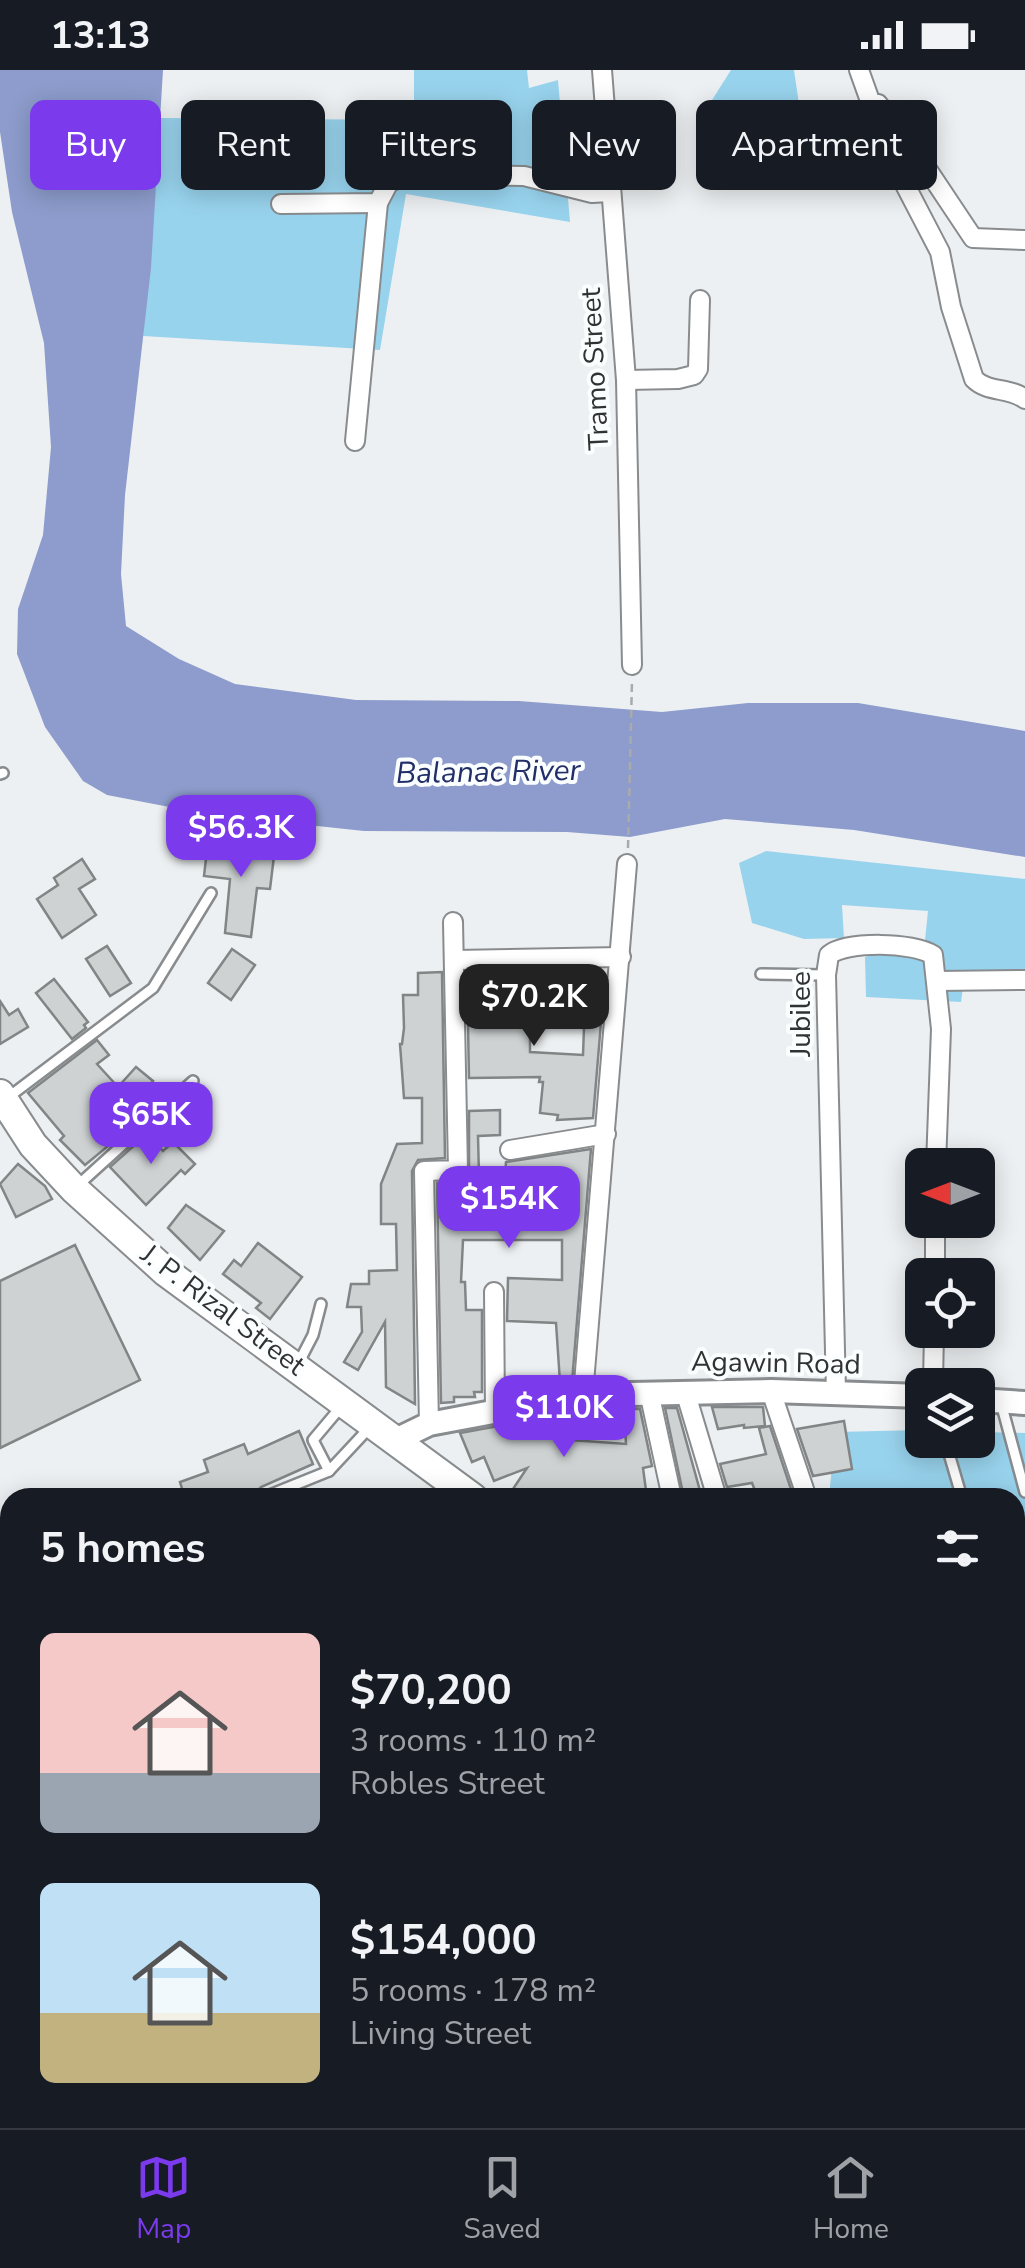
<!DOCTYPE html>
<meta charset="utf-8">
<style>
:root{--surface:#171b24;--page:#20242c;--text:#f1f3f6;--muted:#9ea1a6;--line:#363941;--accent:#7c3aed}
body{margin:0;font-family:"Nunito Sans",sans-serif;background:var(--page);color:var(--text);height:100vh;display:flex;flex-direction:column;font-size:38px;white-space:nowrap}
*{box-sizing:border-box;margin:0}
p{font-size:32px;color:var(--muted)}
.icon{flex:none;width:55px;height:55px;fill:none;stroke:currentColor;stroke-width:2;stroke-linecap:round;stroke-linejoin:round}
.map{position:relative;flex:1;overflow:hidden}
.details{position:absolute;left:0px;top:1418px;width:1025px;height:642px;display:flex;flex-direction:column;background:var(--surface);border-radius:30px 30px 0 0;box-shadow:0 5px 25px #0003}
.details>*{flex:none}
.guide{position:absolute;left:30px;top:30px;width:965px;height:90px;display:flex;gap:20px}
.needle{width:65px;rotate:270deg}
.tools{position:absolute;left:905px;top:1078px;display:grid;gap:20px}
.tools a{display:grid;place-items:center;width:90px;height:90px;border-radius:15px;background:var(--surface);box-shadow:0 5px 25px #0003;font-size:50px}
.price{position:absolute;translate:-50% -85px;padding:0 22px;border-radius:20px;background:var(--accent);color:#fff;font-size:32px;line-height:65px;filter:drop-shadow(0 2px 5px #0008)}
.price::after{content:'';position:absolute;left:50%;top:60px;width:30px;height:22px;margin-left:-15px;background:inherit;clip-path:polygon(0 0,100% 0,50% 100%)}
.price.selected{background:#222;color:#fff}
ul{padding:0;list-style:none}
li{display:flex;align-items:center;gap:30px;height:250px;padding:0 40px}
li span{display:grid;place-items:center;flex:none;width:280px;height:200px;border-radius:15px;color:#555}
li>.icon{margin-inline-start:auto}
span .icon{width:120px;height:120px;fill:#fffc;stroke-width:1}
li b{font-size:42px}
h2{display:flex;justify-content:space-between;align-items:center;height:120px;padding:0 40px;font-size:42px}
.tag{padding:0 35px;border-radius:15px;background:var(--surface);box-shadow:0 5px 25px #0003;font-size:35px;line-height:90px}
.tag.selected{background:var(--accent);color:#fff}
.status{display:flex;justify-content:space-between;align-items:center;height:70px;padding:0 50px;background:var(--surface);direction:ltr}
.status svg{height:28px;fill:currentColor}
.menu{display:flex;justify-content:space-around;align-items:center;height:140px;border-top:2px solid var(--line);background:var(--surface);font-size:28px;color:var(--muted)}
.menu a{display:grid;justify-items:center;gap:5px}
.menu .selected{color:var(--accent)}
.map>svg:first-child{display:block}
.green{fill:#98d3ed}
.water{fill:#8d9ccc}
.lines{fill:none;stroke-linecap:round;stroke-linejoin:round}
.stream{stroke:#8d9ccc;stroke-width:5}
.building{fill:#ced2d3;stroke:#828586;stroke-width:2.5}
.service-casing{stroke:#898c8e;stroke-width:14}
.minor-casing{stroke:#898c8e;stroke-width:22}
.tertiary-casing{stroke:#898c8e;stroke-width:28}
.primary-casing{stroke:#898c8e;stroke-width:32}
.path{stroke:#a8abac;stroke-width:2.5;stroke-dasharray:8 5;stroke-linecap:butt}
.service{stroke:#fff;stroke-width:9}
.minor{stroke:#fff;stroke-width:18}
.tertiary{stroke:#fff;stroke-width:22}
.primary{stroke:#fff;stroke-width:28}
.labels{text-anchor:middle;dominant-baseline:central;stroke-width:8;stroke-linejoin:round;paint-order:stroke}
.street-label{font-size:28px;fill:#313233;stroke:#fbfeff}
.water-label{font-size:30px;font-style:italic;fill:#222e68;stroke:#fbfeff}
</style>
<div class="status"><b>13:13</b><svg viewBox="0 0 49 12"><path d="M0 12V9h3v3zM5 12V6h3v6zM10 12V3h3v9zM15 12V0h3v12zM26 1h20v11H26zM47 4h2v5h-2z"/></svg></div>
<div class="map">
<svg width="1025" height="2058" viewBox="0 0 1025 2058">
<rect width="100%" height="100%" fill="#edf0f2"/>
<g class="green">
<path d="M414 0H527L529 18 558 10 570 152 406 124 380 280 143 266 161 48 414 50Z"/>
<path d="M731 0H794L804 68 697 61 705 41Z"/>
<path d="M766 781 1025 809V912L965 903 961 932 866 927 865 887 925 870 928 841 842 835 844 868 804 869 752 853 739 793Z"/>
<path d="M922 1360V1370H978V1362L1025 1363V1647L1015 1618V1428H829L835 1362Z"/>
<path d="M1025 1658V1835L1015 1837V1662Z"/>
</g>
<path class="water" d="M0 0H163L151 198 125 425 121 504 126 556 179 589 235 614 356 630 519 631 662 642 748 633H858L1025 661V787L854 760 725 749 630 767 567 762 364 761 206 744 107 725 83 711 45 657 17 584 18 539 43 465 51 377 44 273 12 142 0 62Z"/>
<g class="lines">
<g class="stream">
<path d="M0 1490 10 1498"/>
<path d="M1015 1827 1025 1823"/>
<path d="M368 2058 369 2050"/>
</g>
</g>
<g class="building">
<path d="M208 771 275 778 270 819 257 818 251 867 225 863 230 809 204 806Z"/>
<path d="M82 789 95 809 79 819 96 845 62 868 37 829 58 815 54 808Z"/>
<path d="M107 876 131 913 110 926 86 889Z"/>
<path d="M232 879 255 895 231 930 208 913Z"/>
<path d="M442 902 445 1088 418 1090 412 1101 415 1334 386 1317 385 1252 358 1300 344 1292 362 1262 361 1237H347L351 1214H369V1201L397 1200 396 1154H381V1114L397 1074 422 1073V1028H404L400 974H402L404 958 403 925H418V903Z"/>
<path d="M467 902H498V949H530V982L583 985 586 904 605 905 593 1048 557 1050 558 1045 540 1043 543 1012H539L540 1007 469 1008Z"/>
<path d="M54 909 88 952 84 955 86 958 72 969 36 923Z"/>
<path d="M0 931 9 945 18 939 28 957 0 974Z"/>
<path d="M97 970 109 985 97 994 118 1017 136 997 153 1011 122 1048 131 1057 85 1095 60 1070 64 1066 28 1023Z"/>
<path d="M500 1040V1065L478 1066 479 1106H505L506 1092 591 1079 572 1312H560L556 1253 507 1251 508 1208 562 1210V1170H463L461 1212H465L466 1240H482V1322H474L475 1327H454V1332L441 1333 437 1113 459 1112 469 1105V1041Z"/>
<path d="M147 1064 163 1081 173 1072 195 1094 185 1104 181 1100 146 1135 110 1097Z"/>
<path d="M18 1094 45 1116 52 1129 16 1147 0 1114Z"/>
<path d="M186 1135 224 1161 200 1190 168 1158Z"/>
<path d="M258 1173 302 1207 270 1249 256 1238 261 1233 223 1204 234 1190 241 1196Z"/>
<path d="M75 1175 140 1310 0 1378V1211Z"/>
<path d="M712 1337H763L765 1356 744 1358V1355L718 1359Z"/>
<path d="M665 1338H677L702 1428H684Z"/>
<path d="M624 1339H640L652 1396 643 1398 647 1428H507L527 1398 494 1411 484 1387 472 1392 460 1363 543 1348 547 1362 572 1364 571 1370 626 1374Z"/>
<path d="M844 1351 852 1399 813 1406 797 1359Z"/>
<path d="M770 1356 794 1428H758L752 1413 727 1417 720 1394 766 1384 759 1358Z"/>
<path d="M299 1361 313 1394 261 1417 250 1428H185L180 1412 208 1402 204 1390 244 1374 248 1384Z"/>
</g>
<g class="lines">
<g class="service-casing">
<g id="service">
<path d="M0 704 3 703"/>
<path d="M761 904 826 905"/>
<path d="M6 1029 153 918 211 823"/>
<path d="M76 1117 193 1011"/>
<path d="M298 1294 313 1265 321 1234"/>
<path d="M1001 1333 1025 1422"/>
<path d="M340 1338 313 1370 329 1401 371 1356"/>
<path d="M945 1370 962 1428"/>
<path d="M262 1428 329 1401"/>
<path d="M970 2050 966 2055 970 2058"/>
<path d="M1016 2058 1025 2050"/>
</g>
</g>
<g class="minor-casing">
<g id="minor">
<path d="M602 0 626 310 632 595"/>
<path d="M859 0 889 84 940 182 951 237 974 309C988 323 1009 317 1025 329"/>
<path d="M878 34 913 78 973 168 1025 170"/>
<path d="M281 134 378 133 388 114 402 104 524 106 592 123 610 122"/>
<path d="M626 310 678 309 694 305 698 299 700 230"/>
<path d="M355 371 378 133"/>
<path d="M454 890 621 887"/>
<path d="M937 911 1025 910"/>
<path d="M510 1080 606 1064"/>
<path d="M935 1205V1150"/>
<path d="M494 1222 495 1342"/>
<path d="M933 1315 934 1260"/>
<path d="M685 1321 717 1428"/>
<path d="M771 1321 807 1428"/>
<path d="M649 1322 672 1428"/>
<path d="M836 1323 826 905 829 885C847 871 913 872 933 885L941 959 936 1095"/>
<path d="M583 1325 627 794"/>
<path d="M429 1354 424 1101 458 1100 453 852"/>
<path d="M1015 1927 1025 1922"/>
</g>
</g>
<g class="tertiary-casing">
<g id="tertiary">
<path d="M978 1330 1025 1333"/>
<path d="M396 1370 429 1354 583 1325 771 1321 922 1326"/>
</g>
</g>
<g class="primary-casing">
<g id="primary">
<path d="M0 1024 33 1075 74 1119 166 1202 473 1428"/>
<path d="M1015 1984 1025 1992"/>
</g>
</g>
<path class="path" d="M628 778 632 611"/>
<use href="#service" class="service"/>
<use href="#minor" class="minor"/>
<use href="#tertiary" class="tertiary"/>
<use href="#primary" class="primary"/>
</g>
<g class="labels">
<g class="street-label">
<text transform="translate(595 299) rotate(-93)">Tramo Street</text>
<text transform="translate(801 944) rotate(-90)">Jubilee</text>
<text transform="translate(223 1240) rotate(37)">J. P. Rizal Street</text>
<text transform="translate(776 1293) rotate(1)">Agawin Road</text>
</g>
<g class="water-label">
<text transform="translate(488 702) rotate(-1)">Balanac River</text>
</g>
</g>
</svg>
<div class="tools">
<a><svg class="needle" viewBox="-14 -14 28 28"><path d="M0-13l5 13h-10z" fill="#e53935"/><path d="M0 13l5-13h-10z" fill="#9ea1a6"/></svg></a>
<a><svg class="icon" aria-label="locate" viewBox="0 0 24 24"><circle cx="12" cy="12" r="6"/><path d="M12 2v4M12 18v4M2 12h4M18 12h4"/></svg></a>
<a><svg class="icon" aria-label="layers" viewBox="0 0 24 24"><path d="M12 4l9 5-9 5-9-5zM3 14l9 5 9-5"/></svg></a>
</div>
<b class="price" style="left:241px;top:810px">$56.3K</b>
<b class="price selected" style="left:534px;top:979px">$70.2K</b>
<b class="price" style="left:151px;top:1097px">$65K</b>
<b class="price" style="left:509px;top:1181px">$154K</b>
<b class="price" style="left:564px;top:1390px">$110K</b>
<div class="guide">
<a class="tag selected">Buy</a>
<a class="tag">Rent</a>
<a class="tag">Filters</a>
<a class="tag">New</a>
<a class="tag">Apartment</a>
</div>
<section class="details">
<h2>5 homes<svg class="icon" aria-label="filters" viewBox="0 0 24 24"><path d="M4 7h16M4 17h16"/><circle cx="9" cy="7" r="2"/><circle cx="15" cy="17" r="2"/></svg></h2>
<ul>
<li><span style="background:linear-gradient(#f6c9c9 70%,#9aa5b1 0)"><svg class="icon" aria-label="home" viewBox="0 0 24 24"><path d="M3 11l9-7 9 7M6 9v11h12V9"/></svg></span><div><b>$70,200</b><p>3 rooms · 110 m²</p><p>Robles Street</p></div></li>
<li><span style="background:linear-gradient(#bfe0f5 65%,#c2b280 0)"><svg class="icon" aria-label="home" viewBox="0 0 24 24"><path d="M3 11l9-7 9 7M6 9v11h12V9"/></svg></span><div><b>$154,000</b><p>5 rooms · 178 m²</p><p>Living Street</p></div></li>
</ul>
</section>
</div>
<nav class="menu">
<a class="selected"><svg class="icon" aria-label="map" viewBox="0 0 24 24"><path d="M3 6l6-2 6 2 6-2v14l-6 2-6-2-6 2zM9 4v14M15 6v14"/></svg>Map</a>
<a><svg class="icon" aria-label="saved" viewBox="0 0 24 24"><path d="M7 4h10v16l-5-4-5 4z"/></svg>Saved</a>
<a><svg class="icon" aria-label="home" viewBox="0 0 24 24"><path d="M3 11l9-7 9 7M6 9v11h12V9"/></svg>Home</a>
</nav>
